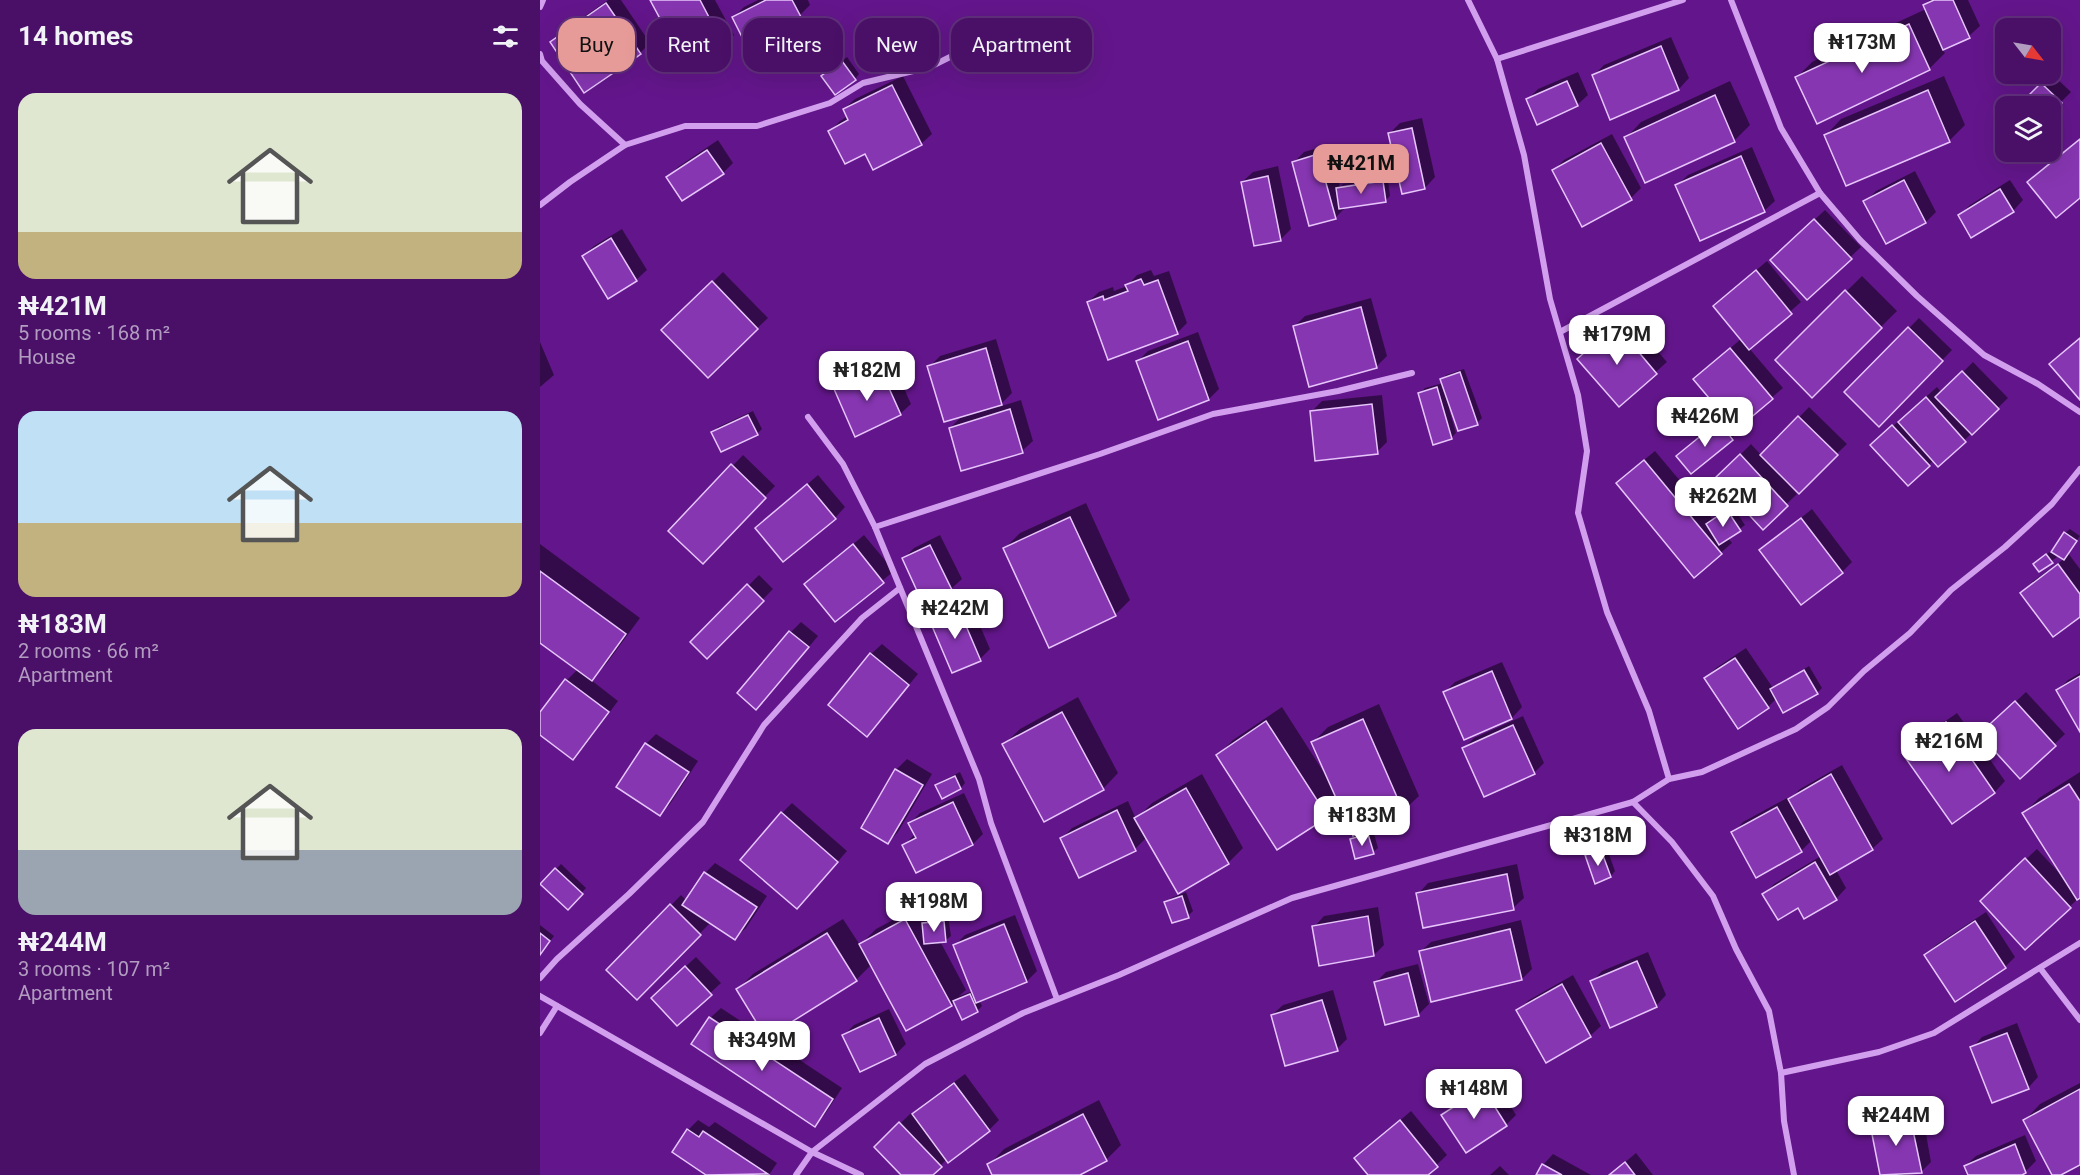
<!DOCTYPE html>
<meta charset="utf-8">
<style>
:root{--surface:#4a1068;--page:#51196e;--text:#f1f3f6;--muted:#b29dc0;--line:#61307c;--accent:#e69b98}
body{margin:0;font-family:Roboto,sans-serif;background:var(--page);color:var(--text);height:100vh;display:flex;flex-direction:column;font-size:22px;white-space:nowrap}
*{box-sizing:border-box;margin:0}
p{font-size:20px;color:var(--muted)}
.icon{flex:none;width:33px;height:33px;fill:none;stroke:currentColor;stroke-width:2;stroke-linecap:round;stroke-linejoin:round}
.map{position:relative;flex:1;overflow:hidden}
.details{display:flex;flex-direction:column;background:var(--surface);width:540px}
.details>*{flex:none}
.hud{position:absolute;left:18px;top:18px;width:570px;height:54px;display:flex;gap:12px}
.needle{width:39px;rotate:121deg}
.fabs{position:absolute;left:1455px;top:18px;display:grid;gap:12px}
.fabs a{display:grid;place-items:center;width:66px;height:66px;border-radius:12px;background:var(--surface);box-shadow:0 6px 24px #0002,0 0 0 2px var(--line);font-size:30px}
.price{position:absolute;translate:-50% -51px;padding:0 14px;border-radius:12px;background:#fff;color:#222;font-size:20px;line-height:39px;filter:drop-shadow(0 2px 3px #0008)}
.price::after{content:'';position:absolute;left:50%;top:36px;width:18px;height:14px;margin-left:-9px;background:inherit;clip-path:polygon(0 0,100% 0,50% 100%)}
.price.on{background:var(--accent);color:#111}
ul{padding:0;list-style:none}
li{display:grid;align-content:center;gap:12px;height:318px;padding:0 18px}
li span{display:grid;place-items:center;height:186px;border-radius:18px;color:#555}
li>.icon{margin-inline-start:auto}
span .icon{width:108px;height:108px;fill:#fffc;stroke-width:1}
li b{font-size:26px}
h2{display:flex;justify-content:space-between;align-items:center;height:72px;padding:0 18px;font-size:26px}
.chip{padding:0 21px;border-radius:18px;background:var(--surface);box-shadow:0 6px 24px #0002,0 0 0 2px var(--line);font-size:21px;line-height:54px}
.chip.on{background:var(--accent);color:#111}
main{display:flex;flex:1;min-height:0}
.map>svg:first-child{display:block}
.shadow{fill:#0007}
.building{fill:#8636b1;stroke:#e7c5fb;stroke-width:1.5}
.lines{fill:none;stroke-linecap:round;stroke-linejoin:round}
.street{stroke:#d29fef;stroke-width:6}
</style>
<main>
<section class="details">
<h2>14 homes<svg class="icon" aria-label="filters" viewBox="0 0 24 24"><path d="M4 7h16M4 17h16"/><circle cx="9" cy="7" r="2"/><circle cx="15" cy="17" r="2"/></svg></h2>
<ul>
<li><span style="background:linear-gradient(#dfe7d0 75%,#c2b280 0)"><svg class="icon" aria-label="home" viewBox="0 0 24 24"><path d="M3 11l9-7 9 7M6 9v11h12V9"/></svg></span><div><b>₦421M</b><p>5 rooms · 168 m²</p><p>House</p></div></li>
<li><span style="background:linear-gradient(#bfe0f5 60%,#c2b280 0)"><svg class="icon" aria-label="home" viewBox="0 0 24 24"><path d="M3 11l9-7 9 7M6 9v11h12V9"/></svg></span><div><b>₦183M</b><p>2 rooms · 66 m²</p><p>Apartment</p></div></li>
<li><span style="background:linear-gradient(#dfe7d0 65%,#9aa5b1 0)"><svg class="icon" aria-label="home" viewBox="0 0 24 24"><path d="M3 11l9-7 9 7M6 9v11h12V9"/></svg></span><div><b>₦244M</b><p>3 rooms · 107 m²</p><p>Apartment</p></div></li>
</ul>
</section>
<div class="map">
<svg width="1540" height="1175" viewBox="0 0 1540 1175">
<rect width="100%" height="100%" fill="#63168b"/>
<g class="shadow">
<path d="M68 0H81L110 43 100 53 12 42 22 32Z"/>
<path d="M112 0H175L194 35 183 45Z"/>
<path d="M218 0H268L270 5 260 15 194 17 204 7Z"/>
<path d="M1390 0H1428L1440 26 1429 36 1402 49 1405 53 1389 69 1257 77 1272 62 1386 9 1384 5Z"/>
<path d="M1131 37 1149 78 1139 89 1071 118 1053 76 1064 65Z"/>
<path d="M307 57 319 74 315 79 288 71Z"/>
<path d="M1038 72 1048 95 1037 105 987 100 998 89Z"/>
<path d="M1512 74 1531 92 1510 113V106H1480Z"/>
<path d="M363 76 392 134 381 144 290 131 300 121 308 116 304 109 315 99Z"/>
<path d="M1404 76 1425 125 1409 141 1286 135 1301 119Z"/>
<path d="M1190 81 1210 125 1195 140 1106 181 1086 138 1101 122Z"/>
<path d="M882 118 895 177 885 188 850 133 860 123Z"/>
<path d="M1072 134 1101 188 1091 198 1014 170 1024 160Z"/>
<path d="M1540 139V196L1489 182 1499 172Z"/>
<path d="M178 140 193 163 183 173 128 177 138 167Z"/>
<path d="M788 145 800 187 803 184 847 177V178L801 186V189L848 181 850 196 845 201 806 207 795 218 754 162 764 152Z"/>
<path d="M1212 147 1235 201 1224 211 1137 185 1148 175Z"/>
<path d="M738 166 751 229 741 239 702 182 713 172Z"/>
<path d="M1375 171 1396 212 1386 222 1347 242 1325 202 1336 191Z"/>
<path d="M1470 180 1483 200 1473 211 1419 216 1430 205Z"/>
<path d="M1285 210 1321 247 1267 298 1242 250Z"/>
<path d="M82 229 107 270 96 280 68 297 43 256 54 246Z"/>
<path d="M1227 261 1261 302 1209 348 1243 388 1200 425 1202 428 1192 438 1151 472 1138 456 1186 416 1155 379 1202 338 1186 296Z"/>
<path d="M611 270 614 276 629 271 647 323 637 333 548 302 559 292 573 287 574 291 587 286 597 275Z"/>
<path d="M183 272 228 318 168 376 123 330Z"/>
<path d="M1322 276 1357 311 1272 395 1237 360Z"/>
<path d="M831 298 847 356 836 367 755 326 765 316Z"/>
<path d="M1087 316 1127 362 1079 405 1050 349Z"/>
<path d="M1379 318 1412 350 1339 425 1306 392Z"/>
<path d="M658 332 679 389 669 399 598 361 608 351Z"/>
<path d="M456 339 472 393 458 407 481 400 493 441 482 451 410 428 423 415 389 367 400 356Z"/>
<path d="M0 342 14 375 0 387Z"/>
<path d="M351 359 371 404 360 414 295 390 306 379Z"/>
<path d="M1433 362 1468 398 1399 465 1394 460 1368 484 1343 435 1397 387 1402 393Z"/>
<path d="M924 369 942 418 937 423 912 408 909 409 916 433 911 438 880 393 885 388 903 383 902 380 906 375Z"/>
<path d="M842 395 847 442 837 452 771 412 782 401Z"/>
<path d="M1269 407 1307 444 1259 491 1250 482 1248 484 1257 494 1223 527 1177 478 1211 444 1222 456Z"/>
<path d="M213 411 222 429 217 434 173 432 178 427Z"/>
<path d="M1115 451 1173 520 1192 506 1205 525 1188 538 1192 543 1154 576 1088 473Z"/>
<path d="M203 455 235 486 173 552 130 531Z"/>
<path d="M278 475 305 507 295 518 217 528Z"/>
<path d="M546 503 590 600 575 615 465 548 480 533Z"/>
<path d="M1272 509 1312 562 1302 572 1221 550Z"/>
<path d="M1530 529 1540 536 1528 553 1540 569V615L1482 593 1492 582 1524 559 1525 533Z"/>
<path d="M324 535 354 571 295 620 266 584Z"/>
<path d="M400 535 422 579 411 589 363 559 374 548Z"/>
<path d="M0 544 100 618 67 663 51 680 78 701 43 748 32 758 0 734V715L27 680 38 669 0 641Z"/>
<path d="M1512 550 1517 557 1499 570 1495 564Z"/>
<path d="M219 575 233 589 167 656 152 642Z"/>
<path d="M428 598 450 649 440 659 391 620 401 609Z"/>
<path d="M261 622 278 636 226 698 251 632Z"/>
<path d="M342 644 378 674 327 735 331 654Z"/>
<path d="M1206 648 1233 688 1269 666 1282 688 1277 693 1236 699 1228 707 1166 678 1176 668Z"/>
<path d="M962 662 982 707 972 718 924 738 905 692 915 682Z"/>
<path d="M1540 673V729L1518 690 1528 680Z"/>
<path d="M1486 692 1525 734 1480 777 1452 724Z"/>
<path d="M538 697 578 773 563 789 464 744 480 729Z"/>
<path d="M839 704 879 796 863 811 818 834 833 830 838 848 833 852 811 839 814 836 800 803 787 815 738 848 678 755 693 740 742 707 783 771 785 770 773 742 788 727Z"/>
<path d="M1417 713 1465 781 1455 792 1412 822 1364 754 1374 743Z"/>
<path d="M983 716 1004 763 994 773 924 748 934 738Z"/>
<path d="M116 734 158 761 130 804 120 814 106 744Z"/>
<path d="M367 759 392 774 358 832 348 843 323 828 356 770Z"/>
<path d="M1302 765 1343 839 1332 849 1296 870 1306 888 1296 899 1265 917 1258 906 1224 894 1234 884 1281 856 1272 840 1261 851 1193 833 1203 822 1247 798 1249 800 1260 789Z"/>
<path d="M420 772 425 783 421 788 397 786 402 781Z"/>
<path d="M1540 772V897L1485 948 1452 891 1497 849 1521 875 1522 874 1484 813 1499 798Z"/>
<path d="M662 774 703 848 688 863 607 837 595 849 540 876 522 838 532 828 588 801 596 819 612 803Z"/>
<path d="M424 793 443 834 433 844 364 845 375 834 370 823 380 813Z"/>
<path d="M252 803 307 851 267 897 242 813Z"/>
<path d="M1066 846 1075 871 1071 876 1046 856 1051 851Z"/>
<path d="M175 863 227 896 206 928 195 938 171 922 97 998 68 970 141 895 147 901 165 873Z"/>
<path d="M21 864 46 888 28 908 2 884Z"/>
<path d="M977 864 984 898 973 908 878 894 888 883Z"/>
<path d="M646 892 653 911 648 916 626 903 631 898Z"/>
<path d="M381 905 389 919 408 917 411 936 406 940 400 941 426 990 419 996 433 991 415 945 425 935 475 915 497 971 487 981 439 1000 442 1006 437 1011 415 1001 411 1005 331 965 316 980 198 989 213 974 303 919 320 945 336 929Z"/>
<path d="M838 907 844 945 834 955 774 927 784 916Z"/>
<path d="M1446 912 1475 957 1465 967 1386 955 1396 945Z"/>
<path d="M981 920 992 969 982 979 880 952 891 942Z"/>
<path d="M0 925 14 936 0 954Z"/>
<path d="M1108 952 1126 995 1116 1006 1052 982 1062 971Z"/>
<path d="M156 957 181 983 137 1024 123 987Z"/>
<path d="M878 964 889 1004 878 1015 835 983 846 972Z"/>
<path d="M1033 975 1061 1026 1050 1036 1006 1061 978 1010 989 1000Z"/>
<path d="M793 990 807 1039 797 1049 732 1015 743 1005Z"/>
<path d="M181 1008 302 1088 285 1114 275 1125 153 1044 170 1018Z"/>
<path d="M349 1009 366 1044 356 1054 304 1035 314 1025Z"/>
<path d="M1477 1023 1498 1077 1488 1088 1432 1048 1442 1037Z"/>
<path d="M425 1074 459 1120 449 1130 408 1161 407 1159 391 1175H363L336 1147 371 1113 373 1115 384 1104Z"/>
<path d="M953 1079 976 1115 966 1125 903 1115 914 1105Z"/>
<path d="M1540 1083V1163L1518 1175H1514L1485 1120 1500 1104Z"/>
<path d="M559 1100 581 1145 566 1160 537 1175H454L449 1165 464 1149Z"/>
<path d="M1381 1106 1391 1162 1381 1172 1365 1175H1342L1332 1124 1342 1114Z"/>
<path d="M871 1111 907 1155 886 1175H830L816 1158Z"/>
<path d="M158 1120 169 1127 175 1122 237 1163 229 1175H169L134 1151 148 1130Z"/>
<path d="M1485 1135 1496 1161 1485 1172 1478 1175H1429L1425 1166 1436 1156Z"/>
<path d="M1096 1153 1113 1175H1070L1077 1169Z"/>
<path d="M1013 1154 1051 1175H997L1003 1165Z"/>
<path d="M960 1166 969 1175H950Z"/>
</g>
<g class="building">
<path d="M110 0H160L184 46 146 67Z"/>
<path d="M226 0H252L261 17 206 45 192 17Z"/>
<path d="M1394 0H1413L1430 38 1403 50 1383 5Z"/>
<path d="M66 3 101 54 44 93 10 42Z"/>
<path d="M1369 24 1390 70 1277 124 1255 77Z"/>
<path d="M1121 46 1139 90 1070 120 1052 75Z"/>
<path d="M302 61 316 80 295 95 281 76Z"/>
<path d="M1027 81 1038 106 997 125 986 99Z"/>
<path d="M1501 83 1522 103 1510 115V106H1478Z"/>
<path d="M352 85 382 145 333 170 325 154 305 164 288 131 308 120 303 109Z"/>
<path d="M1388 90 1410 142 1306 186 1284 135Z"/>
<path d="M1175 95 1195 142 1105 183 1084 137Z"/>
<path d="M872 128 885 189 862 194 848 133Z"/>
<path d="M1540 139V198L1516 218 1487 182Z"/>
<path d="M1061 143 1092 200 1042 227 1012 170Z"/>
<path d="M167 150 184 174 142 201 126 177Z"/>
<path d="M778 154 796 219 769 226 752 162Z"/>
<path d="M1201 156 1225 212 1160 241 1135 185Z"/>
<path d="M728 176 741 241 714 246 701 182Z"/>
<path d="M1364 180 1386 223 1346 244 1323 201Z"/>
<path d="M843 181 846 202 799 209 796 188Z"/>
<path d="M1460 189 1474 212 1431 238 1418 215Z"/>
<path d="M1274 219 1312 259 1267 300 1230 260Z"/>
<path d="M71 238 97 281 68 299 42 256Z"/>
<path d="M1216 270 1252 314 1209 350 1173 306Z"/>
<path d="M601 279 604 285 618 280 638 334 568 360 547 302 563 296 564 300 588 291 585 285Z"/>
<path d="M172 281 218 329 168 378 121 330Z"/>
<path d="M1305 290 1342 328 1272 398 1235 360Z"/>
<path d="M821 307 837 368 769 387 753 326Z"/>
<path d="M1076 325 1117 374 1079 407 1037 359Z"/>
<path d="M1368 327 1403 361 1339 427 1304 392Z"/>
<path d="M1540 338V400L1509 364Z"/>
<path d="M648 341 669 400 618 420 596 361Z"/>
<path d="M446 348 462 405 404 422 387 366Z"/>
<path d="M1190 348 1233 399 1196 430 1153 379Z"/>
<path d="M340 368 361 415 315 437 294 389Z"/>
<path d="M1422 371 1459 409 1432 435 1395 397Z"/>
<path d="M920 372 938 425 918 431 900 379Z"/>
<path d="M897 387 912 439 893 445 878 393Z"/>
<path d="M1386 397 1426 442 1398 467 1358 422Z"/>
<path d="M832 404 838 454 775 461 770 411Z"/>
<path d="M470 409 483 453 421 471 409 428Z"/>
<path d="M208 415 218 435 181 452 171 432Z"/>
<path d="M1258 416 1298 455 1259 494 1220 455Z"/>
<path d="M1179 421 1193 440 1151 474 1136 456Z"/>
<path d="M1352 425 1390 466 1368 486 1330 445Z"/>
<path d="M1200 454 1248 506 1223 530 1175 478Z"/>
<path d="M1104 460 1182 554 1154 578 1076 483Z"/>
<path d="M191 464 226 498 163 564 128 531Z"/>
<path d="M267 484 296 519 243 562 215 528Z"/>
<path d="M1187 510 1201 531 1179 545 1166 524Z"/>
<path d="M530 517 576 616 509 648 463 548Z"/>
<path d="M1261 518 1303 573 1261 605 1219 550Z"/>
<path d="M1524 532 1537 541 1524 560 1511 552Z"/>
<path d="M313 544 344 583 295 622 264 584Z"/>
<path d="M390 545 412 590 383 604 362 558Z"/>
<path d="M1506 554 1513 563 1499 572 1493 564Z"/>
<path d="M1518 564 1540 594V617L1513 637 1480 593Z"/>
<path d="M0 571 86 634 52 681 0 643Z"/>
<path d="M207 584 224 601 167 659 150 642Z"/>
<path d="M418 607 441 661 412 673 389 619Z"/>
<path d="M249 631 269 647 216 710 197 693Z"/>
<path d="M330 653 369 685 327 737 288 705Z"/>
<path d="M1195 658 1229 708 1198 729 1164 678Z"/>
<path d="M1264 670 1278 694 1243 713 1230 689Z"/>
<path d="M952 671 972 719 924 740 903 692Z"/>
<path d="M1540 676V732L1516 690Z"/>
<path d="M25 679 69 712 33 760 0 735V712Z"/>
<path d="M1475 701 1516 746 1480 779 1439 734Z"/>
<path d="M522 712 564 790 504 822 462 744Z"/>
<path d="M823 719 864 813 813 836 771 742Z"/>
<path d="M726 721 788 817 737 850 676 755Z"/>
<path d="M1406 722 1455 793 1412 824 1362 753Z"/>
<path d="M973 725 995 774 944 797 922 748Z"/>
<path d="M105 743 149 772 120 816 76 787Z"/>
<path d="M355 769 383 785 348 844 321 828Z"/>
<path d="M1291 774 1333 850 1290 875 1248 799Z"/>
<path d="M415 776 421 789 402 799 395 785Z"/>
<path d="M1529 784 1540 801V898L1537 900 1482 813Z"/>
<path d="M646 788 689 864 638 894 594 818Z"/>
<path d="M413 802 433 845 376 873 362 845 376 838 368 823Z"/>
<path d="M1237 807 1262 852 1216 878 1191 832Z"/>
<path d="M577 810 596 851 539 878 520 838Z"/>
<path d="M241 812 298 862 257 909 200 860Z"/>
<path d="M828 834 834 854 815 859 810 839Z"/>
<path d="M1061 850 1071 877 1055 884 1045 855Z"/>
<path d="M1485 858 1531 908 1485 950 1440 901Z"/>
<path d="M1275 862 1297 900 1264 919 1258 908 1238 920 1222 894Z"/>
<path d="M15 868 43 894 28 910 0 884Z"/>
<path d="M164 872 217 907 195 940 142 905Z"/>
<path d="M967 874 974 910 883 928 876 893Z"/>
<path d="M642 896 649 918 632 923 624 902Z"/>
<path d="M130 904 161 935 97 1000 66 970Z"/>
<path d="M828 916 834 956 779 966 772 926Z"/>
<path d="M365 919 412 1006 366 1031 319 944Z"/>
<path d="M404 921 406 942 384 944 382 923Z"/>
<path d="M1435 921 1466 968 1415 1002 1384 955Z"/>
<path d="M464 924 487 982 436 1003 413 945Z"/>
<path d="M970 929 982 980 891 1002 879 951Z"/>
<path d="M0 933 10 941 0 955Z"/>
<path d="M287 933 317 981 226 1038 196 989Z"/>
<path d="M1097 961 1117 1007 1070 1028 1050 981Z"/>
<path d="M145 966 172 995 137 1026 111 998Z"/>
<path d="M868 973 879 1016 845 1025 834 982Z"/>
<path d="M1022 984 1051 1037 1006 1063 976 1010Z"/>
<path d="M430 994 438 1012 422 1020 413 1001Z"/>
<path d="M782 1000 798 1051 745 1066 731 1015Z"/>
<path d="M169 1017 293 1099 275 1127 151 1044Z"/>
<path d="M339 1018 356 1055 320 1072 302 1035Z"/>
<path d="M1467 1033 1489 1089 1452 1103 1430 1047Z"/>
<path d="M414 1083 450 1131 408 1163 372 1114Z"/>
<path d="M943 1088 967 1126 926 1153 901 1115Z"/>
<path d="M1540 1089V1165L1521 1175H1512L1483 1120Z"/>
<path d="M543 1114 567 1161 540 1175H452L447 1164Z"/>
<path d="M1370 1116 1382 1173 1340 1175 1330 1124Z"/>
<path d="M860 1120 898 1167 888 1175H828L814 1158Z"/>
<path d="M359 1122 402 1167 393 1175H361L334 1147Z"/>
<path d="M147 1129 159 1137 163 1131 228 1174 166 1175 132 1152Z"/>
<path d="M1475 1144 1486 1173 1482 1175H1428L1424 1166Z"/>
<path d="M1085 1162 1095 1175H1069Z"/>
<path d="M1002 1164 1022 1175H996Z"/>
</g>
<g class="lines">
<g class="street">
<path d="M928 0 957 59 984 155 1010 299 1038 395 1047 451 1038 513 1067 612 1109 711 1129 779"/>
<path d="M1191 0 1241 128 1280 193 1320 240 1377 296 1444 355 1498 384 1540 412"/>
<path d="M0 7 3 0"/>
<path d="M0 54 2 61 40 104 85 145"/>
<path d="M957 59 1143 0"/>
<path d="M0 205 30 182 85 145 145 126H217L290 103 323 83 390 67 432 46"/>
<path d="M1020 332 1280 193"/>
<path d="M268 417 303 464 335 527 439 779 451 823 517 999"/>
<path d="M335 527 560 454 673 414 798 391 872 373"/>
<path d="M1093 802 1132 842 1173 896 1196 949 1229 1011 1241 1073 1339 1052 1394 1033 1540 943"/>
<path d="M1500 968 1540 1020"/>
<path d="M0 978 17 959 89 894 163 822 224 725 322 618 360 588"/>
<path d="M0 996 272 1152 321 1175"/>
<path d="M0 1033 17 1006"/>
<path d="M1241 1073 1244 1121 1254 1175"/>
<path d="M256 1175 272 1152 385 1064 483 1013 579 975 752 898 1093 802 1129 779 1162 772 1256 729 1288 707 1324 671 1370 633 1411 590 1465 547 1512 504 1540 469"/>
</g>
</g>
</svg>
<div class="fabs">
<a><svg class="needle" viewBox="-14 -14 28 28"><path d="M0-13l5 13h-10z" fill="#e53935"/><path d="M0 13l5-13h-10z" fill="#b29dc0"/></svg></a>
<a><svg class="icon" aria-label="layers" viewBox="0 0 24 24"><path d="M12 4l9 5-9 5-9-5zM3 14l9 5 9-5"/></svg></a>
</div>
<b class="price" style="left:1322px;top:74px">₦173M</b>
<b class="price on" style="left:821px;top:195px">₦421M</b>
<b class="price" style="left:1077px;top:366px">₦179M</b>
<b class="price" style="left:327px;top:402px">₦182M</b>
<b class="price" style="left:1165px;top:448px">₦426M</b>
<b class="price" style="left:1183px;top:528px">₦262M</b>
<b class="price" style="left:415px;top:640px">₦242M</b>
<b class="price" style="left:1409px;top:773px">₦216M</b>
<b class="price" style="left:822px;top:847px">₦183M</b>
<b class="price" style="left:1058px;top:867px">₦318M</b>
<b class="price" style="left:394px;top:933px">₦198M</b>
<b class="price" style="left:222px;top:1072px">₦349M</b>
<b class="price" style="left:934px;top:1120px">₦148M</b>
<b class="price" style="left:1356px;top:1147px">₦244M</b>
<div class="hud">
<a class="chip on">Buy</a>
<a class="chip">Rent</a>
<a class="chip">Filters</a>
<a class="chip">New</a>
<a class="chip">Apartment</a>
</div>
</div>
</main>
